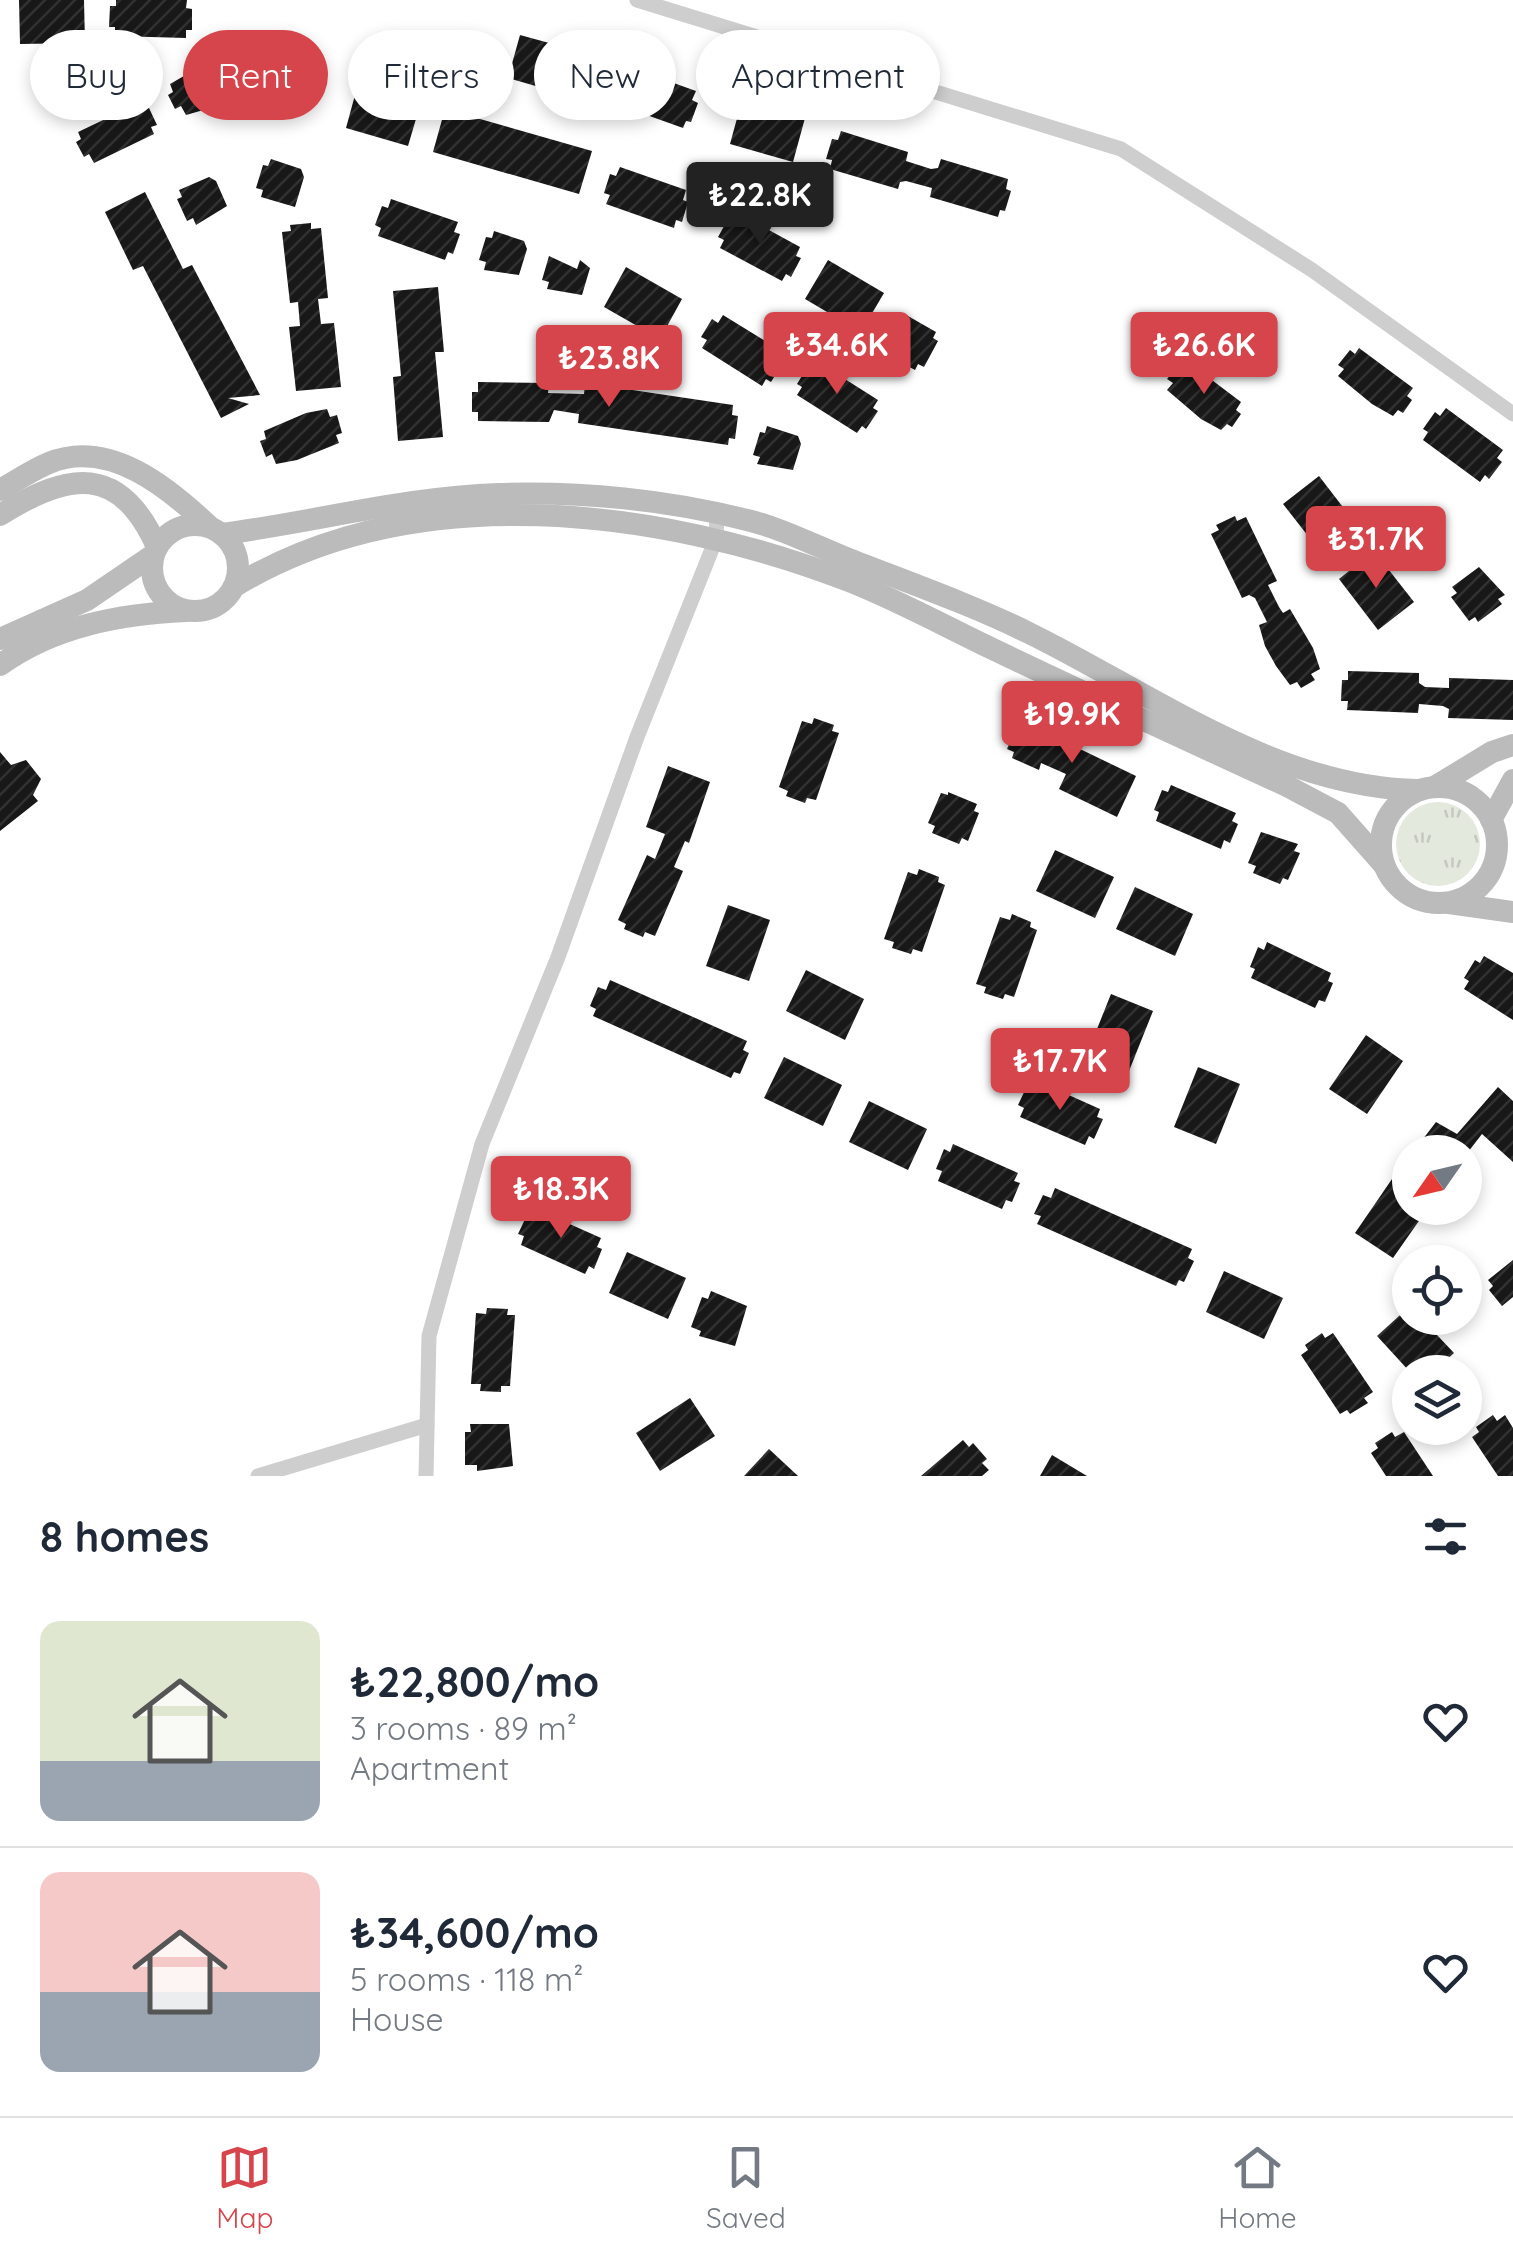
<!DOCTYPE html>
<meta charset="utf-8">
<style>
:root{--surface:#fff;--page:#f2f2f3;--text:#1f2937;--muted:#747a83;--line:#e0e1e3;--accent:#d6454c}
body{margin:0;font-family:Quicksand,sans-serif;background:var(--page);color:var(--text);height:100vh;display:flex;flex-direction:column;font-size:38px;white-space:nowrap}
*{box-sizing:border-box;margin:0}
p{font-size:32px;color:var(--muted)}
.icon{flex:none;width:55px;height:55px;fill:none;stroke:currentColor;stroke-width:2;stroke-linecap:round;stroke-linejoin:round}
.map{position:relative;height:1476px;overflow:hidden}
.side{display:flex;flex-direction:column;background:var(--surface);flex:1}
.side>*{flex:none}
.guide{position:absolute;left:30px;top:30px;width:1000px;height:90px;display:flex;gap:20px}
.needle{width:65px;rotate:236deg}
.tools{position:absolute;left:1392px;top:1135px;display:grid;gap:20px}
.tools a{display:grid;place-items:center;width:90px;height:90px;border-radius:50%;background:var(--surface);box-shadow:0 5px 15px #0003;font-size:50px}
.price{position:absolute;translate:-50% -85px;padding:0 22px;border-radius:10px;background:var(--accent);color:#fff;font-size:32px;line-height:65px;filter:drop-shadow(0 2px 5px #0008)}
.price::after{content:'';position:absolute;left:50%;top:60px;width:30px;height:22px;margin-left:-15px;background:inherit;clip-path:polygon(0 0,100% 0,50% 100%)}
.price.active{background:#222;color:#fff}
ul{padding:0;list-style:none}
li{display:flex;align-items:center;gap:30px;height:250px;padding:0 40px}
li+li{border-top:2px solid var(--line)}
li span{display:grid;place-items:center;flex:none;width:280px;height:200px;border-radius:20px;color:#555}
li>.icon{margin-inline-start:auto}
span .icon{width:120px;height:120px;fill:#fffc;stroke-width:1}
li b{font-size:42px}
h2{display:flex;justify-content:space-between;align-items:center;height:120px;padding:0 40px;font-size:42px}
.chip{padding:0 35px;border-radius:45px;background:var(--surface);box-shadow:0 5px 15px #0003;font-size:35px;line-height:90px}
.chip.active{background:var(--accent);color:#fff}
.tabs{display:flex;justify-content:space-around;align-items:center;height:140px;border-top:2px solid var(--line);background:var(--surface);font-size:28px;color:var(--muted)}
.tabs a{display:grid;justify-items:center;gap:5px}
.tabs .active{color:var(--accent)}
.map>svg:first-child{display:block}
.grass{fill:url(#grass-tufts)}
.building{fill:url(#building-hatch)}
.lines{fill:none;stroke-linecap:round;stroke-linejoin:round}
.street{stroke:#cecece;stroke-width:15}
.secondary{stroke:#bbb;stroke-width:22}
</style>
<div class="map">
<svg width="1513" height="1476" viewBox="0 0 1513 1476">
<defs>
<pattern id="grass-tufts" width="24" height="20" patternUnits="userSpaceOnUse" patternTransform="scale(2.5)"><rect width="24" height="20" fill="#e4e9de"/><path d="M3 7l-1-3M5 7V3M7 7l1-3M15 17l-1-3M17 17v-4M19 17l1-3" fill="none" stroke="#c4c8bf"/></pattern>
<pattern id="building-hatch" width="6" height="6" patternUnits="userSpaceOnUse" patternTransform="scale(2.5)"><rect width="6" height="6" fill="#181818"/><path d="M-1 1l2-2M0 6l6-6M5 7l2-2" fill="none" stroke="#313131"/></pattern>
</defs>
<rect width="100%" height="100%" fill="#fff"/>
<circle class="grass" cx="1438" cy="844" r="42"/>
<g class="building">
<path d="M19 0H84L85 43 20 44Z"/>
<path d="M116 0H187L186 8 192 9V30H186V38L115 36V27H109L110 6H116Z"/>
<path d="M520 35 582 52 570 96 508 78Z"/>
<path d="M231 55 234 63 241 60 249 77 243 80 246 87 207 109 186 115 181 106 175 109 168 95 173 92 170 84 210 61Z"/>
<path d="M629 67 696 91 692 100 698 103 691 122 686 121 683 128 616 104 619 96 613 94 620 74 626 76Z"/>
<path d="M358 84 421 102 408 146 346 128Z"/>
<path d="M742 100 805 118 793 162 730 144Z"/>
<path d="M139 103 142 110 149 108 157 125 151 127 154 134 94 163 89 154 84 157 76 142 81 139 78 132Z"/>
<path d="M445 109 592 151 579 194 433 152Z"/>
<path d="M841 131 908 152 906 161 931 169 938 168 941 159 1008 179 1006 189 1011 191 1005 211 1000 210 998 217 930 197 932 188 906 181 900 182 898 189 830 169 832 160 826 159 832 139 838 140Z"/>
<path d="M271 159 301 169 304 177 295 207 261 197 263 190 256 188 263 165 268 166Z"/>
<path d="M620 167 686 190 683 200 688 202 682 222 676 220 674 228 606 204 610 195 604 193 610 174 616 176Z"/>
<path d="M209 177 216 181 227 206 196 225 193 218 187 221 177 199 182 197 179 190Z"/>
<path d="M145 192 183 269 192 265 260 395 228 398 249 404 221 418 143 266 133 270 105 212Z"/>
<path d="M391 199 458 222 454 232 460 234 453 254 448 252 445 260 378 236 381 228 375 225 382 206 388 208Z"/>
<path d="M738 213 800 247 796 256 801 258 791 277 786 274 782 281 720 248 724 240 718 237 728 219 734 222Z"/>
<path d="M311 223V229L321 228 328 298 318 299 321 324 334 323 341 387 296 391 289 327 300 326 298 302 290 303 282 232 291 231 290 225Z"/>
<path d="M494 231 524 241 527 249 519 275 484 270 486 262 479 260 486 237 492 238Z"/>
<path d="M549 256 577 269 580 260 590 268 582 295 547 289 549 282 542 280Z"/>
<path d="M828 260 884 293 861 332 805 299Z"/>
<path d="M626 267 682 299 660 339 604 307Z"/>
<path d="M438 287 444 352H435L443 437 398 441 393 377 401 376 393 291Z"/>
<path d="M723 315 783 352 777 361 782 364 771 382 766 379 762 386 702 348 707 340 701 337 712 319 718 323Z"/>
<path d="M908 316 936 332 933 338 938 341 924 367 918 364 915 370 889 356 892 350 886 346 901 317 908 320Z"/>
<path d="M1359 348 1413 388 1407 396 1412 400 1403 413 1398 410 1393 416 1372 404 1338 376 1344 369 1338 365 1350 350 1355 354Z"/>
<path d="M818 362 878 400 873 408 878 411 866 429 862 426 857 433 797 395 802 387 797 384 808 366 813 370Z"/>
<path d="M1188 362 1241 402 1236 410 1241 414 1232 427 1227 424 1221 430 1201 419 1167 390 1173 383 1167 379 1178 364 1183 368Z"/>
<path d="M478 382 549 383 548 393 584 394 585 383 733 405 732 415 738 416 735 439 729 438 728 445 578 423 579 414 554 410 549 422 478 421V412H472V392H478Z"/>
<path d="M1446 408 1503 450 1497 458 1502 462 1489 479 1485 475 1480 482 1423 440 1428 432 1423 429 1435 412 1440 416Z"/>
<path d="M327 409 330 417 337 415 342 433 336 435 339 443 297 460 276 464 272 454 266 457 260 441 266 439 264 431 306 413Z"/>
<path d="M767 426 798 436 801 444 793 470 757 464 760 457 753 455 760 432 765 433Z"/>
<path d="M1319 476 1359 528 1323 555 1283 504Z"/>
<path d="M1235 516 1237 521 1246 517 1277 581 1268 585 1279 607 1283 613 1290 609 1313 648 1320 669 1311 674 1315 680 1301 688 1297 682 1290 685 1276 666 1265 646 1259 625 1267 622 1255 598 1249 595 1242 598 1211 534 1219 530 1216 525Z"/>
<path d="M1374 551 1414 602 1378 630 1339 579Z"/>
<path d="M1479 567 1505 595 1498 599 1502 604 1478 622 1475 617 1469 621 1451 597 1457 593 1452 587Z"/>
<path d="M1348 671 1419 673V683L1425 687 1449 688V678L1513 680V720L1448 718 1449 709 1443 706 1419 704 1418 713 1347 710 1348 701H1341L1342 680H1348Z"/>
<path d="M1027 717 1056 730 1053 736 1136 776 1117 817 1059 789 1066 774 1041 763 1039 770 1012 758 1014 752 1007 749 1020 718 1027 721Z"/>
<path d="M814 718 834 725 832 731 839 733 816 800 807 798 805 803 786 796 788 791 779 787 802 721 812 724Z"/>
<path d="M0 752 11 765 26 760 41 779 33 795 38 801 0 831Z"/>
<path d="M668 766 710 782 689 843 685 841 674 867 683 871 655 936 645 932 643 937 624 929 626 924 618 920 647 855 655 859 665 834 646 827Z"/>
<path d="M1171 785 1236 813 1232 821 1238 824 1230 843 1224 840 1221 849 1156 821 1159 812 1154 810 1162 790 1168 792Z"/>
<path d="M948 792 977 804 974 811 979 813 968 841 962 838 959 844 932 833 935 826 928 823 941 793 948 795Z"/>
<path d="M1261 832 1298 844 1294 851 1300 853 1288 880 1283 878 1280 884 1253 873 1256 866 1248 863Z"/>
<path d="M1055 850 1114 877 1095 918 1036 891Z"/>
<path d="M919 869 939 877 938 882 945 885 922 952 913 949 911 954 892 948 894 942 884 939 908 872 917 875Z"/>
<path d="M1135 887 1193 914 1175 956 1116 929Z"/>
<path d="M728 905 770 920 749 981 706 966Z"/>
<path d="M1012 914 1031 922 1030 927 1037 930 1014 997 1005 994 1003 999 984 993 986 987 976 984 1000 917 1010 920Z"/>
<path d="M1267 942 1331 973 1328 981 1333 983 1325 1002 1319 1000 1315 1008 1251 978 1255 969 1250 967 1258 947 1264 950Z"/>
<path d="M1484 956 1513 973V1020L1464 989 1469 981 1464 978 1475 960 1480 963Z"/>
<path d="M806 970 864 999 845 1040 786 1011Z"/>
<path d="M610 980 747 1041 743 1050 749 1053 740 1074 734 1072 731 1078 593 1016 596 1009 590 1006 598 987 606 990Z"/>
<path d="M1111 994 1153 1011 1129 1071 1087 1054Z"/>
<path d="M1366 1035 1403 1061 1367 1114 1329 1089Z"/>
<path d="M784 1057 842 1085 823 1126 764 1098Z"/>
<path d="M1198 1067 1240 1084 1216 1144 1174 1127Z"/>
<path d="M1035 1080 1100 1109 1097 1117 1103 1119 1094 1139 1089 1136 1085 1145 1020 1117 1024 1108 1018 1105 1027 1086 1032 1088Z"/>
<path d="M1498 1087 1513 1101V1162L1482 1134 1468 1152H1413L1436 1122 1457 1134Z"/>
<path d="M869 1101 927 1129 908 1170 849 1142Z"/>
<path d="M953 1144 1018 1173 1014 1181 1020 1183 1012 1202 1006 1200 1002 1209 938 1181 942 1171 936 1169 944 1149 950 1152Z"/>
<path d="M1392 1179 1410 1192V1208H1428L1393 1258 1355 1233Z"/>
<path d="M1055 1188 1192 1249 1188 1258 1194 1261 1184 1282 1179 1280 1176 1286 1037 1224 1041 1216 1034 1214 1043 1195 1051 1198Z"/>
<path d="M536 1209 601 1238 597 1247 602 1249 594 1269 589 1266 585 1274 521 1245 524 1236 518 1234 527 1215 532 1217Z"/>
<path d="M627 1252 686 1278 668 1319 609 1293Z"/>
<path d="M1513 1260V1297L1502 1306 1489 1290 1493 1286 1488 1280Z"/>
<path d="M1224 1271 1283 1298 1264 1339 1206 1312Z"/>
<path d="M711 1291 747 1306 735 1346 699 1336 701 1331 691 1327 702 1297 708 1299Z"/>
<path d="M1410 1306V1318H1421L1454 1353 1433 1372H1410L1377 1336Z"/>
<path d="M487 1308 508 1309 507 1315H515L510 1386H501V1392L480 1391 481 1384H471L476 1313 486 1314Z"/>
<path d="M1322 1333 1325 1338 1333 1333 1373 1392 1364 1398 1368 1403 1350 1414 1347 1410 1340 1414 1301 1355 1308 1350 1305 1345Z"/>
<path d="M690 1398 715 1436 660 1471 636 1433Z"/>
<path d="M1493 1415 1497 1421 1505 1415 1513 1428V1476H1498L1472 1437 1479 1432 1476 1427Z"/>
<path d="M470 1424H509L513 1466 477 1471V1465H465V1432H471Z"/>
<path d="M1392 1432 1395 1437 1404 1432 1433 1476H1386L1371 1453 1378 1448 1375 1443Z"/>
<path d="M963 1440 969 1447 973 1443 987 1459 982 1463 989 1470 982 1476H921Z"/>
<path d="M769 1449 798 1476H744Z"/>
<path d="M1052 1455 1087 1476H1040Z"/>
</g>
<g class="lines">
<g class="street">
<path d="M637 0 1121 149 1312 270 1513 414"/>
<path d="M258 1476 427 1425"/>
<path d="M426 1476 429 1336 482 1144 558 957 637 737 716 539 717 514"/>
</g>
<g class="secondary">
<path d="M0 490C16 481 32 470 49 463 109 438 169 488 210 527"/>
<path d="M0 515C68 472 120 463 157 547"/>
<circle cx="195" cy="568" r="43"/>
<path d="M222 534C315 522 405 497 499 494 580 491 669 500 747 520 781 528 814 545 846 558 907 582 970 604 1029 633 1151 693 1277 788 1418 790"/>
<path d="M235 586C415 477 660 508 849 581 900 601 950 629 999 652 1095 698 1191 742 1287 786L1338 813 1384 865"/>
<path d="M0 639 87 600 153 555"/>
<path d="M0 665C54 626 121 614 186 611"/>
<path d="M1436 786 1492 752 1513 745"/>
<circle cx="1439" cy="845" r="58"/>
<path d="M1491 820 1513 780"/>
<path d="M1449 903 1513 912"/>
</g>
</g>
</svg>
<div class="tools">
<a><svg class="needle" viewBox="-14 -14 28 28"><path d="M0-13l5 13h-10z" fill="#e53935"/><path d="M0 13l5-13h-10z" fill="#747a83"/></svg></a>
<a><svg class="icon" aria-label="locate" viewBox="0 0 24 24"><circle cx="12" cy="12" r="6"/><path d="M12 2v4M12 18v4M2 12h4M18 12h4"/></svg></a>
<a><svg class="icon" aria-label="layers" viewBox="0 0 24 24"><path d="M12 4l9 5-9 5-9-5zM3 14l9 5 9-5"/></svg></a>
</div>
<b class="price active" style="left:760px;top:247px">₺22.8K</b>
<b class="price" style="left:837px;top:397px">₺34.6K</b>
<b class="price" style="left:1204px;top:397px">₺26.6K</b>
<b class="price" style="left:609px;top:410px">₺23.8K</b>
<b class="price" style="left:1376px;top:591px">₺31.7K</b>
<b class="price" style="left:1072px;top:766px">₺19.9K</b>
<b class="price" style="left:1060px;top:1113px">₺17.7K</b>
<b class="price" style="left:561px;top:1241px">₺18.3K</b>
<div class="guide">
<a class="chip">Buy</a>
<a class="chip active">Rent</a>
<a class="chip">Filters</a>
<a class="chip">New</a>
<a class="chip">Apartment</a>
</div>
</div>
<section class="side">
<h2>8 homes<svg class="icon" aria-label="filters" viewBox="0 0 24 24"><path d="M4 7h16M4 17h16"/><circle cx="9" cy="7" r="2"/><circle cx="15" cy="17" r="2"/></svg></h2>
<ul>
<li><span style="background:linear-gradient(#dfe7d0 70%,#9aa5b1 0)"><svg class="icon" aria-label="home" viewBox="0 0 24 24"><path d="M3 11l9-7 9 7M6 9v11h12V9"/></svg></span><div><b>₺22,800/mo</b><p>3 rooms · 89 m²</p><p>Apartment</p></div><svg class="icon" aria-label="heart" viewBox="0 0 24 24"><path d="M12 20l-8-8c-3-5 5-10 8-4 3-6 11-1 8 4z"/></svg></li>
<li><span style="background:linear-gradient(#f6c9c9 60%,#9aa5b1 0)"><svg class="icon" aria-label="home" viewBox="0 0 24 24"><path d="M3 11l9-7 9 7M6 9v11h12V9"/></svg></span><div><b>₺34,600/mo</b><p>5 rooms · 118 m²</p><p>House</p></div><svg class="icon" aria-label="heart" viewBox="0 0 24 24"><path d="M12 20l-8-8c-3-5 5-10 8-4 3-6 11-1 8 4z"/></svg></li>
</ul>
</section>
<nav class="tabs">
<a class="active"><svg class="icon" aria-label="map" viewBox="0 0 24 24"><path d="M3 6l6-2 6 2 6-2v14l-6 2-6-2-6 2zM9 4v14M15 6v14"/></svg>Map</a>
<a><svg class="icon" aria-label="saved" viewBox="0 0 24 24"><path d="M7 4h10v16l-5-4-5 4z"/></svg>Saved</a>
<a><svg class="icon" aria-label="home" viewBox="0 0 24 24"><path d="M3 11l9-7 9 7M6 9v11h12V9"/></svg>Home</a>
</nav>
